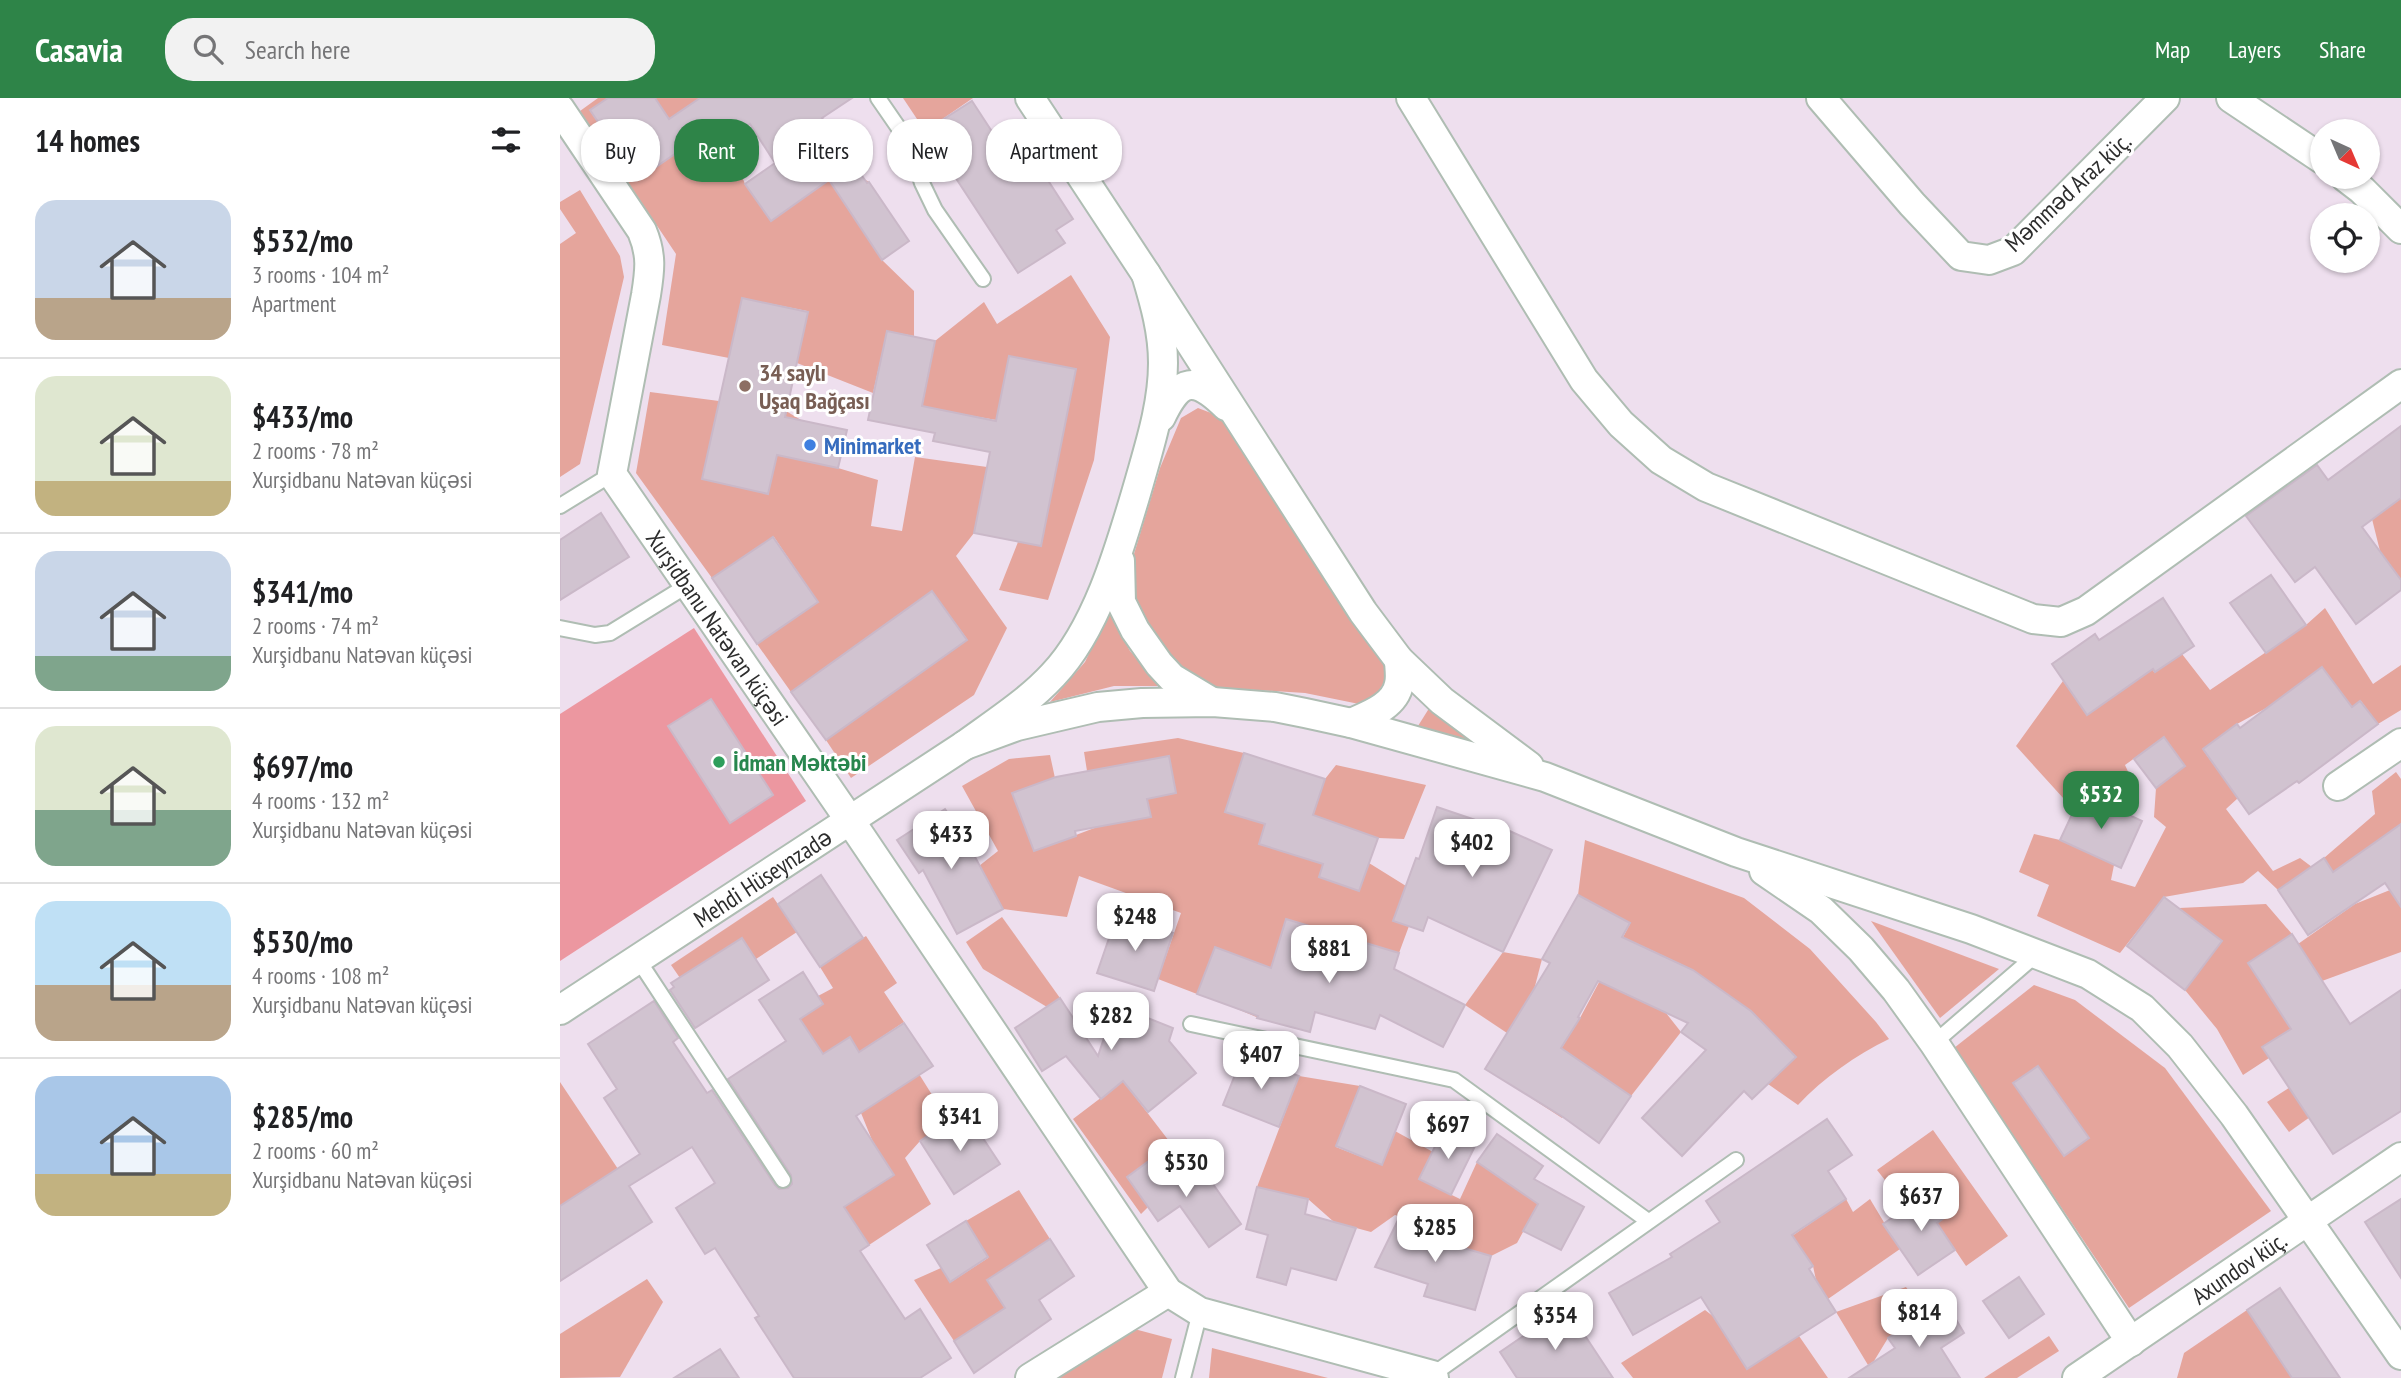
<!DOCTYPE html>
<meta charset="utf-8">
<style>
:root{--surface:#fff;--page:#f2f2f2;--text:#202124;--muted:#757577;--line:#e0e0e0;--accent:#2e8448}
body{margin:0;font-family:"PT Sans Narrow",sans-serif;background:var(--page);color:var(--text);height:100vh;display:flex;flex-direction:column;font-size:26px;white-space:nowrap}
*{box-sizing:border-box;margin:0}
p{font-size:23px;color:var(--muted)}
.icon{flex:none;width:38px;height:38px;fill:none;stroke:currentColor;stroke-width:2;stroke-linecap:round;stroke-linejoin:round}
.map{position:relative;flex:1;overflow:hidden}
.drawer{display:flex;flex-direction:column;background:var(--surface);width:560px}
.drawer>*{flex:none}
.hud{position:absolute;left:21px;top:21px;width:665px;height:63px;display:flex;gap:14px}
.needle{width:46px;rotate:136deg}
.controls{position:absolute;left:1750px;top:21px;display:grid;gap:14px}
.controls a{display:grid;place-items:center;width:70px;height:70px;border-radius:50%;background:var(--surface);box-shadow:0 2px 5px #0004;font-size:35px}
.price{position:absolute;translate:-50% -60px;padding:0 16px;border-radius:14px;background:#fff;color:#222;font-size:23px;line-height:46px;filter:drop-shadow(0 2px 4px #0008)}
.price::after{content:'';position:absolute;left:50%;top:42px;width:21px;height:16px;margin-left:-10px;background:inherit;clip-path:polygon(0 0,100% 0,50% 100%)}
.price.on{background:var(--accent);color:#fff}
ul{padding:0;list-style:none}
li{display:flex;align-items:center;gap:21px;height:175px;padding:0 35px}
li+li{border-top:2px solid var(--line)}
li span{display:grid;place-items:center;flex:none;width:196px;height:140px;border-radius:21px;color:#555}
li>.icon{margin-inline-start:auto}
span .icon{width:84px;height:84px;fill:#fffc;stroke-width:1}
li b{font-size:30px}
h2{display:flex;justify-content:space-between;align-items:center;height:84px;padding:0 35px;font-size:30px}
.tag{padding:0 24px;border-radius:28px;background:var(--surface);box-shadow:0 2px 5px #0004;font-size:24px;line-height:63px}
.tag.on{background:var(--accent);color:#fff}
header{display:flex;align-items:center;gap:42px;box-sizing:border-box;height:98px;padding:0 35px;background:var(--accent);color:#fff}
header strong{font-size:33px}
nav{display:flex;gap:38px;margin-inline-start:auto;font-size:24px}
.search{width:490px;height:63px;background:var(--page);display:flex;align-items:center;gap:18px;box-sizing:border-box;padding:0 24px;border-radius:28px;color:var(--muted);font-size:26px}
main{display:flex;flex:1;min-height:0}
.map>svg:first-child{display:block}
.green{fill:#e5a59c}
.pitch{fill:#ec97a0}
.building{fill:#d1c3d0;stroke:#cab8c8;stroke-width:2}
.lines{fill:none;stroke-linecap:round;stroke-linejoin:round}
.lane-casing{stroke:#afbdb3;stroke-width:18}
.street-casing{stroke:#afbdb3;stroke-width:32}
.lane{stroke:#fff;stroke-width:14}
.street{stroke:#fff;stroke-width:28}
.education-dot{fill:#8d6e63;stroke:#fff;stroke-width:2.5}
.shop-dot{fill:#3f7fe0;stroke:#fff;stroke-width:2.5}
.leisure-dot{fill:#2e9e5b;stroke:#fff;stroke-width:2.5}
.labels{text-anchor:middle;dominant-baseline:central;stroke-width:6;stroke-linejoin:round;paint-order:stroke}
.street-label{font-size:24px;fill:#2d2d2d;stroke:#fff}
.education-label{font-size:24px;font-weight:bold;fill:#785e54;stroke:#fff;text-anchor:start}
.shop-label{font-size:24px;font-weight:bold;fill:#366cbe;stroke:#fff;text-anchor:start}
.leisure-label{font-size:24px;font-weight:bold;fill:#27864d;stroke:#fff;text-anchor:start}
</style>
<header>
<strong>Casavia</strong>
<div class="search"><svg class="icon" aria-label="search" viewBox="0 0 24 24"><circle cx="10" cy="10" r="6"/><path d="M15 15l6 6"/></svg>Search here</div>
<nav><a>Map</a><a>Layers</a><a>Share</a></nav>
</header>
<main>
<section class="drawer">
<h2>14 homes<svg class="icon" aria-label="filters" viewBox="0 0 24 24"><path d="M4 7h16M4 17h16"/><circle cx="9" cy="7" r="2"/><circle cx="15" cy="17" r="2"/></svg></h2>
<ul>
<li><span style="background:linear-gradient(#c9d6e8 70%,#b9a48a 0)"><svg class="icon" aria-label="home" viewBox="0 0 24 24"><path d="M3 11l9-7 9 7M6 9v11h12V9"/></svg></span><div><b>$532/mo</b><p>3 rooms · 104 m²</p><p>Apartment</p></div></li>
<li><span style="background:linear-gradient(#dfe7d0 75%,#c2b280 0)"><svg class="icon" aria-label="home" viewBox="0 0 24 24"><path d="M3 11l9-7 9 7M6 9v11h12V9"/></svg></span><div><b>$433/mo</b><p>2 rooms · 78 m²</p><p>Xurşidbanu Natəvan küçəsi</p></div></li>
<li><span style="background:linear-gradient(#c9d6e8 75%,#7fa58c 0)"><svg class="icon" aria-label="home" viewBox="0 0 24 24"><path d="M3 11l9-7 9 7M6 9v11h12V9"/></svg></span><div><b>$341/mo</b><p>2 rooms · 74 m²</p><p>Xurşidbanu Natəvan küçəsi</p></div></li>
<li><span style="background:linear-gradient(#dfe7d0 60%,#7fa58c 0)"><svg class="icon" aria-label="home" viewBox="0 0 24 24"><path d="M3 11l9-7 9 7M6 9v11h12V9"/></svg></span><div><b>$697/mo</b><p>4 rooms · 132 m²</p><p>Xurşidbanu Natəvan küçəsi</p></div></li>
<li><span style="background:linear-gradient(#bfe0f5 60%,#b9a48a 0)"><svg class="icon" aria-label="home" viewBox="0 0 24 24"><path d="M3 11l9-7 9 7M6 9v11h12V9"/></svg></span><div><b>$530/mo</b><p>4 rooms · 108 m²</p><p>Xurşidbanu Natəvan küçəsi</p></div></li>
<li><span style="background:linear-gradient(#a9c7e8 70%,#c2b280 0)"><svg class="icon" aria-label="home" viewBox="0 0 24 24"><path d="M3 11l9-7 9 7M6 9v11h12V9"/></svg></span><div><b>$285/mo</b><p>2 rooms · 60 m²</p><p>Xurşidbanu Natəvan küçəsi</p></div></li>
</ul>
</section>
<div class="map">
<svg width="1841" height="1280" viewBox="0 0 1841 1280">
<rect width="100%" height="100%" fill="#eedfee"/>
<g class="green">
<path d="M38 0H48L30 13 78 81 127 47 95 0H138L167 42 185 86 211 123 286 70 309 84 283 101 322 162 354 193V238L327 233 313 295 237 265 247 213 182 200 169 260 102 247 116 156 20 13Z"/>
<path d="M343 0H413L365 33Z"/>
<path d="M20 92 60 158 64 179 20 366 0 379V146L16 135 0 111V104Z"/>
<path d="M511 177 550 239 534 362 488 502 439 492 458 444 481 448 516 272 449 258 436 322 362 309 375 243 424 204 437 226Z"/>
<path d="M90 294 159 303 142 381 208 396 226 313 241 322 233 360 278 370 318 382 311 428 342 433 355 359 427 369 414 435 396 458 447 530 414 597 291 680 266 642 407 541 372 493 231 594 197 546 258 504 214 439 152 480 76 375Z"/>
<path d="M638 310 664 320 830 575 809 608 745 595 648 589 622 573 567 495 571 466 600 370 621 320Z"/>
<path d="M1841 400V482L1820 453 1812 421Z"/>
<path d="M1765 510 1813 586 1841 567V612L1818 626 1801 603 1792 609 1762 569 1710 608 1677 626 1643 652 1678 700 1666 711 1713 773 1740 760 1752 769 1718 792 1698 773 1683 785 1604 799 1560 855 1477 818 1489 787 1459 774 1474 736 1500 742 1554 767 1551 782 1575 789 1606 729 1594 719 1596 690 1625 668 1604 639 1565 667 1576 691 1563 714 1514 712 1456 648 1503 583 1527 617 1570 587 1573 542 1594 574 1622 556 1650 592 1746 527Z"/>
<path d="M549 514 570 553 601 588H554L490 604 525 564Z"/>
<path d="M873 604 949 661 858 628Z"/>
<path d="M618 640 684 655 665 714 705 726 699 746 740 758 765 681 776 667 866 687 844 741 818 740 777 726 759 779 799 793 809 765 846 788 849 828 839 855 726 821 718 847 769 862 716 868 701 921 675 910 693 864 637 896 598 881 621 815 519 778 507 819 443 811 419 768 438 753 402 688 449 661 490 657 495 680 452 695 474 753 537 729 590 719 587 701 616 695 608 658 527 673 524 654Z"/>
<path d="M1836 674 1841 681V726L1778 781 1764 760 1815 716 1812 693Z"/>
<path d="M1025 742 1184 800 1250 851 1316 924 1329 941C1296 957 1263 980 1238 1007L1208 986 1197 919 1127 869 1078 846 1057 892 1106 915 1121 934 1071 998 1034 973 1002 1020 971 1000 1020 920 1070 826 1018 797Z"/>
<path d="M1841 784V854L1762 883 1738 846 1795 806 1830 792Z"/>
<path d="M213 799 237 834 196 861 182 840 120 880 111 867Z"/>
<path d="M1706 806 1732 836 1748 920 1702 949 1709 960 1683 977 1657 931 1625 892 1662 843 1619 810Z"/>
<path d="M442 819 500 900 487 909 423 871 406 844Z"/>
<path d="M1311 823 1439 871 1380 920Z"/>
<path d="M306 838 337 885 324 894 344 924 299 954 289 939 263 957 240 921 263 906 258 898 273 890 260 869Z"/>
<path d="M943 854 982 861 974 892 947 935 905 907Z"/>
<path d="M1474 887 1515 902 1605 970 1711 1113 1569 1210 1394 950Z"/>
<path d="M1768 965 1750 1019 1729 1034 1707 1004Z"/>
<path d="M359 976 389 1024 360 1043 345 1060 371 1106 309 1147 284 1109 333 1077 312 1042 301 1015Z"/>
<path d="M739 978 800 988 776 1049 822 1067 835 1033 873 1054 859 1081 900 1101 917 1064 964 1096 982 1099 957 1145 931 1158 880 1143 870 1127 835 1117 811 1134 774 1124 748 1101 697 1089Z"/>
<path d="M563 983 609 1043 593 1060 567 1079 588 1109 581 1116 513 1021Z"/>
<path d="M0 984 58 1071 0 1108Z"/>
<path d="M1373 1032 1448 1138 1406 1168 1377 1125 1390 1116 1374 1092 1347 1110 1317 1072Z"/>
<path d="M459 1092 490 1141 427 1182 453 1223 426 1222 394 1243 354 1182 381 1170 391 1184 428 1160 406 1123Z"/>
<path d="M1286 1101 1293 1114 1310 1101 1340 1151 1268 1201 1256 1182 1253 1168 1232 1138Z"/>
<path d="M87 1181 103 1204 60 1279 0 1280V1236Z"/>
<path d="M1346 1189 1365 1216 1328 1240 1314 1263 1308 1267 1276 1214Z"/>
<path d="M1145 1212 1154 1219 1187 1271 1239 1238 1268 1280H1073L1061 1265Z"/>
<path d="M1687 1212 1732 1280H1617L1624 1255Z"/>
<path d="M563 1228 612 1241 602 1280H488Z"/>
<path d="M1489 1238 1499 1253 1457 1280H1424Z"/>
<path d="M652 1250 768 1280H649Z"/>
</g>
<path class="pitch" d="M134 530 246 703 0 863V616Z"/>
<g class="building">
<path d="M48 0H95L109 21 140 0H292L262 20 307 85 309 84 349 143 322 162 269 82 211 123 185 86 215 65 190 26 167 42 157 27 77 82 30 12Z"/>
<path d="M412 3 446 55 463 44 513 121 496 132 505 145 458 175 365 33Z"/>
<path d="M182 200 248 214 225 319 287 332 278 370 217 357 208 396 142 381Z"/>
<path d="M327 233 375 243 362 308 436 323 449 258 516 271 481 448 414 435 430 354 373 343 375 335 308 322Z"/>
<path d="M1841 328V400L1802 429 1841 482V492L1796 526 1755 469 1735 484 1686 418 1757 367 1768 382Z"/>
<path d="M41 415 69 459 0 502V442Z"/>
<path d="M213 439 258 504 197 546 152 480Z"/>
<path d="M1711 477 1746 527 1706 555 1670 505Z"/>
<path d="M372 493 407 542 266 642 231 594Z"/>
<path d="M1603 500 1634 548 1595 574 1593 571 1527 617 1492 566 1535 536 1539 542Z"/>
<path d="M1762 569 1792 609 1800 603 1818 626 1739 685 1737 683 1689 716 1643 651 1677 626 1680 630Z"/>
<path d="M151 601 213 697 170 725 108 628Z"/>
<path d="M1604 639 1625 668 1596 690 1574 661Z"/>
<path d="M684 655 765 681 753 717 818 740 799 793 759 779 763 766 699 746 705 726 665 714Z"/>
<path d="M609 658 616 695 587 701 591 719 515 733 516 738 474 753 452 695 496 679Z"/>
<path d="M1522 695 1582 723 1561 770 1500 742Z"/>
<path d="M877 709 942 731 943 730 992 752 943 854 868 819 863 833 833 823 856 760 859 761Z"/>
<path d="M385 711 407 744 443 811 397 836 363 772 359 775 337 742Z"/>
<path d="M1841 726V809L1825 785 1748 837 1718 792 1764 760 1773 774Z"/>
<path d="M261 777 303 840 260 869 218 806Z"/>
<path d="M1018 797 1070 825 1062 839 1133 872 1191 913 1236 959 1192 1001 1184 993 1122 1058 1082 1020 1146 952 1121 934 1128 925 1038 883 1018 919 1020 920 1001 950 1071 998 1039 1045 1003 1019 925 971 990 865 982 861Z"/>
<path d="M1604 799 1662 843 1625 892 1567 848Z"/>
<path d="M557 817 613 835 594 893 537 875Z"/>
<path d="M726 821 839 855 834 871 905 907 883 949 820 917 815 931 755 914 750 934 697 920 698 918 637 896 655 849 711 870Z"/>
<path d="M1732 836 1790 926 1841 892V1013L1773 1056 1702 949 1731 931 1688 865Z"/>
<path d="M182 840 209 882 135 930 110 892 114 889 111 885Z"/>
<path d="M243 874 263 906 240 921 263 956 290 939 299 954 344 925 373 968 296 1018 334 1077 284 1109 309 1147 300 1153 345 1221 360 1211 391 1260 360 1280H234L195 1220 199 1218 155 1150 145 1156 116 1110 155 1085 132 1049 69 1088 92 1124 0 1183V1108L80 1056 44 1000 57 991 28 946 94 903 118 940 113 944 147 995 152 992 215 1087 219 1091 228 1090 232 1086 231 1077 168 981 226 943 199 902Z"/>
<path d="M500 900 538 958 555 907 613 930 609 943 636 975 588 1014 563 983 541 1001 506 958 482 973 455 930Z"/>
<path d="M683 957 739 978 719 1029 663 1007Z"/>
<path d="M1478 968 1529 1040 1504 1058 1453 985Z"/>
<path d="M800 988 846 1006 822 1067 776 1048Z"/>
<path d="M405 1013 440 1066 394 1096 360 1043Z"/>
<path d="M1267 1021 1292 1057 1268 1073 1286 1101 1232 1137 1253 1168 1249 1171 1276 1214 1187 1271 1141 1199 1073 1237 1049 1195 1112 1159 1110 1156 1160 1124 1146 1103Z"/>
<path d="M885 1028 917 1044 891 1097 859 1081Z"/>
<path d="M937 1036 983 1068 974 1081 1024 1109 1001 1152 963 1133 978 1106 917 1064Z"/>
<path d="M593 1060 608 1082 636 1062 681 1126 649 1149 620 1108 598 1123 567 1079Z"/>
<path d="M697 1089 748 1101 745 1116 796 1130 776 1182 731 1170 726 1187 697 1179 708 1137 686 1131Z"/>
<path d="M1373 1092 1390 1116 1377 1125 1395 1152 1358 1177 1323 1126Z"/>
<path d="M1841 1101V1180L1805 1124Z"/>
<path d="M840 1118 870 1127 866 1139 931 1158 915 1212 864 1198 868 1186 815 1169Z"/>
<path d="M406 1123 428 1159 390 1184 367 1147Z"/>
<path d="M490 1141 514 1178 479 1202 491 1221 414 1275 394 1243 445 1210 427 1182Z"/>
<path d="M1459 1179 1484 1216 1449 1240 1423 1203Z"/>
<path d="M1720 1190 1780 1280H1732L1687 1212Z"/>
<path d="M1385 1203 1404 1235 1381 1250 1400 1280H1289L1335 1250 1328 1240Z"/>
<path d="M1006 1209 1053 1280H957L940 1254Z"/>
<path d="M160 1251 179 1280H114Z"/>
</g>
<g class="lines">
<g class="lane-casing">
<g id="lane">
<path d="M318 0 349 45 362 85 375 112 423 181"/>
<path d="M0 408 52 376"/>
<path d="M0 530 35 537 50 535 128 487"/>
<path d="M77 860 223 1082"/>
<path d="M631 926 894 982 1088 1123"/>
<path d="M1374 945 1477 856"/>
<path d="M872 1277 1176 1062"/>
<path d="M623 1280 640 1214"/>
</g>
</g>
<g class="street-casing">
<g id="street">
<path d="M470 0 586 176 803 514 839 562 882 603 969 668"/>
<path d="M851 0 1024 282 1061 326 1101 362 1146 389 1473 521 1501 524 1526 513 1841 286"/>
<path d="M1261 0 1352 106 1401 158 1429 162 1453 153 1605 0"/>
<path d="M1671 0 1762 61"/>
<path id="s1" d="M0 11 82 133C92 157 90 172 86 197L52 376 289 721 608 1194 640 1214 872 1277 874 1280"/>
<path d="M1785 79 1802 92 1841 131"/>
<path d="M601 319C620 279 635 278 666 308"/>
<path d="M560 463 561 504 575 532 599 566 612 580 652 604"/>
<path d="M791 625C809 617 835 608 839 586 841 578 839 569 839 562"/>
<path d="M405 647 457 628 538 609 582 605 653 604 715 609 745 615 791 625 985 679 1176 754 1411 831 1528 876 1582 910 1620 948 1674 1017 1841 1257"/>
<path d="M1778 688 1841 645"/>
<path d="M1204 773 1261 812 1301 851 1336 892 1374 945 1571 1244"/>
<path id="s2" d="M0 912 405 647C435 625 468 604 493 577 538 530 561 446 579 385 590 346 603 306 603 265 603 234 595 206 586 176"/>
<path d="M470 1280 608 1194"/>
<path id="s3" d="M1517 1280 1841 1059"/>
</g>
</g>
<use href="#lane" class="lane"/>
<use href="#street" class="street"/>
</g>
<circle class="education-dot" cx="185" cy="288" r="7"/>
<circle class="shop-dot" cx="250" cy="347" r="7"/>
<circle class="leisure-dot" cx="159" cy="664" r="7"/>
<g class="labels">
<g class="street-label">
<text transform="translate(1508 94) rotate(-43)">Məmməd Araz küç.</text>
<text stroke="none"><textPath href="#s1" startOffset="581">Xurşidbanu Natəvan küçəsi</textPath></text>
<text stroke="none"><textPath href="#s2" startOffset="242">Mehdi Hüseynzadə</textPath></text>
<text stroke="none"><textPath href="#s3" startOffset="196">Axundov küç.</textPath></text>
</g>
<g class="education-label">
<text x="199" y="274">34 saylı<tspan x="199" dy="28">Uşaq Bağçası</tspan></text>
</g>
<g class="shop-label">
<text x="264" y="347">Minimarket</text>
</g>
<g class="leisure-label">
<text x="173" y="664">İdman Məktəbi</text>
</g>
</g>
</svg>
<div class="controls">
<a><svg class="needle" viewBox="-14 -14 28 28"><path d="M0-13l5 13h-10z" fill="#e53935"/><path d="M0 13l5-13h-10z" fill="#757577"/></svg></a>
<a><svg class="icon" aria-label="locate" viewBox="0 0 24 24"><circle cx="12" cy="12" r="6"/><path d="M12 2v4M12 18v4M2 12h4M18 12h4"/></svg></a>
</div>
<b class="price on" style="left:1541px;top:733px">$532</b>
<b class="price" style="left:391px;top:773px">$433</b>
<b class="price" style="left:912px;top:781px">$402</b>
<b class="price" style="left:575px;top:855px">$248</b>
<b class="price" style="left:769px;top:887px">$881</b>
<b class="price" style="left:551px;top:954px">$282</b>
<b class="price" style="left:701px;top:993px">$407</b>
<b class="price" style="left:400px;top:1055px">$341</b>
<b class="price" style="left:888px;top:1063px">$697</b>
<b class="price" style="left:626px;top:1101px">$530</b>
<b class="price" style="left:1361px;top:1135px">$637</b>
<b class="price" style="left:875px;top:1166px">$285</b>
<b class="price" style="left:1359px;top:1251px">$814</b>
<b class="price" style="left:995px;top:1254px">$354</b>
<div class="hud">
<a class="tag">Buy</a>
<a class="tag on">Rent</a>
<a class="tag">Filters</a>
<a class="tag">New</a>
<a class="tag">Apartment</a>
</div>
</div>
</main>
